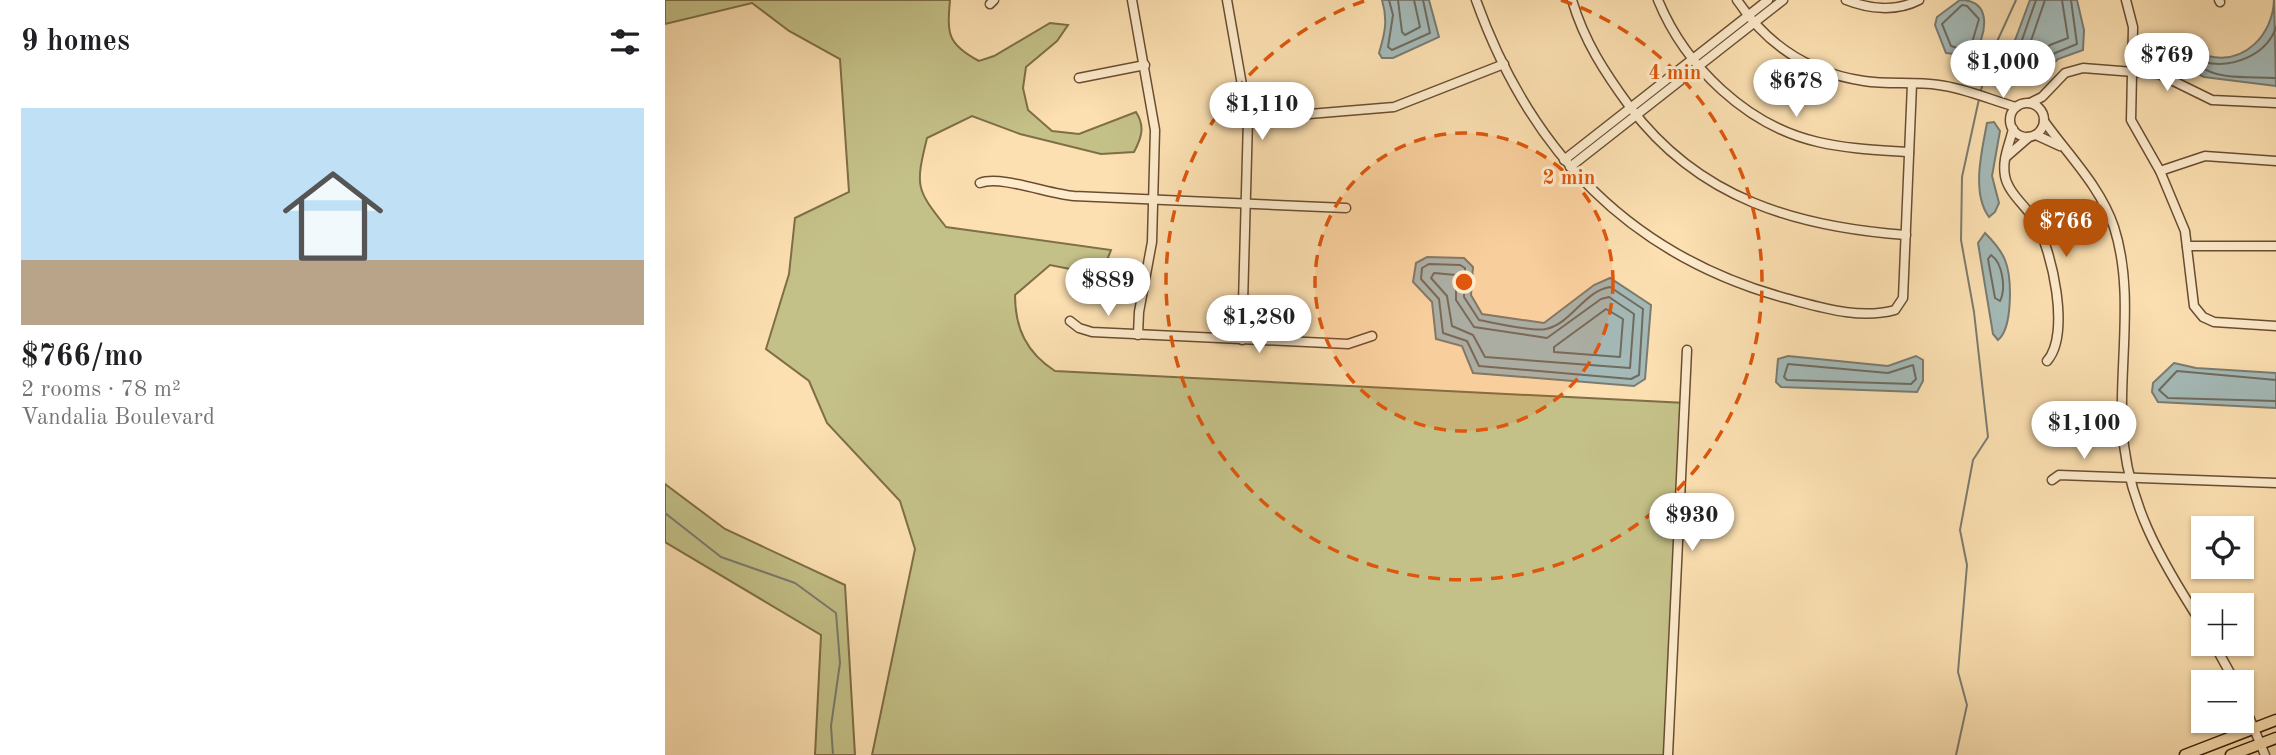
<!DOCTYPE html>
<meta charset="utf-8">
<style>
:root{--surface:#fff;--page:#f2f2f2;--text:#202124;--muted:#757577;--accent:#b45309}
body{margin:0;font-family:"Old Standard TT",serif;background:var(--page);color:var(--text);height:100vh;display:flex;flex-direction:column;font-size:26px;white-space:nowrap}
*{box-sizing:border-box;margin:0}
p{font-size:23px;color:var(--muted)}
.icon{flex:none;width:38px;height:38px;fill:none;stroke:currentColor;stroke-width:2;stroke-linecap:round;stroke-linejoin:round}
.map{position:relative;flex:1;overflow:hidden}
.details{display:flex;flex-direction:column;background:var(--surface);width:665px}
.details>*{flex:none}
.tools{position:absolute;left:1526px;top:516px;display:grid;gap:14px}
.tools a{display:grid;place-items:center;width:63px;height:63px;border-radius:0px;background:var(--surface);box-shadow:0 2px 5px #0004;font-size:35px}
.price{position:absolute;translate:-50% -60px;padding:0 16px;border-radius:24px;background:#fff;color:#222;font-size:23px;line-height:46px;filter:drop-shadow(0 2px 4px #0008)}
.price::after{content:'';position:absolute;left:50%;top:42px;width:21px;height:16px;margin-left:-10px;background:inherit;clip-path:polygon(0 0,100% 0,50% 100%)}
.price.on{background:var(--accent);color:#fff}
ul{padding:0;list-style:none}
li{display:grid;align-content:center;gap:14px;height:371px;padding:0 21px}
li span{display:grid;place-items:center;height:217px;border-radius:0px;color:#555}
li>.icon{margin-inline-start:auto}
span .icon{width:126px;height:126px;fill:#fffc;stroke-width:1}
li b{font-size:30px}
h2{display:flex;justify-content:space-between;align-items:center;height:84px;padding:0 21px;font-size:30px}
main{display:flex;flex:1;min-height:0}
.map>svg:first-child{display:block}
.green{fill:#c4c188;stroke:#7f6e47;stroke-width:2}
.water{fill:#a4bab8;stroke:#7a7b71;stroke-width:2}
.lines{fill:none;stroke-linecap:round;stroke-linejoin:round}
.shore{stroke:#6f6b5f;stroke-width:2}
.stream{stroke:#7a7b71;stroke-width:2}
.minor-casing{stroke:#6a4d31;stroke-width:11}
.major-casing{stroke:#3a1c06;stroke-width:13}
.minor{stroke:#fdebcc;stroke-width:8}
.major{stroke:#fce0b1;stroke-width:10}
.ring{fill:none;stroke:#df560c;stroke-width:3.5;stroke-dasharray:12 9}
.centre{fill:#df560c;stroke:#fdebcc;stroke-width:3.5}
.ring-label{font-size:21px;text-anchor:middle;font-weight:bold;fill:#df560c;stroke:#fdebcc;stroke-width:6;stroke-linejoin:round;paint-order:stroke}
</style>
<main>
<section class="details">
<h2>9 homes<svg class="icon" aria-label="filters" viewBox="0 0 24 24"><path d="M4 7h16M4 17h16"/><circle cx="9" cy="7" r="2"/><circle cx="15" cy="17" r="2"/></svg></h2>
<ul>
<li><span style="background:linear-gradient(#bfe0f5 70%,#b9a48a 0)"><svg class="icon" aria-label="home" viewBox="0 0 24 24"><path d="M3 11l9-7 9 7M6 9v11h12V9"/></svg></span><div><b>$766/mo</b><p>2 rooms · 78 m²</p><p>Vandalia Boulevard</p></div></li>
</ul>
</section>
<div class="map">
<svg width="1611" height="755" viewBox="0 0 1611 755">
<rect width="100%" height="100%" fill="#fce0b1"/>
<filter id="stains"><feTurbulence type="fractalNoise" baseFrequency=".00286" numOctaves="4"/><feColorMatrix values="0 0 0 0 .2 0 0 0 0 .09 0 0 0 0 .02 0 0 0 .5 -.17"/></filter>
<radialGradient id="worn" r=".72"><stop offset=".6" stop-color="#630" stop-opacity="0"/><stop offset="1" stop-color="#630" stop-opacity=".3"/></radialGradient>
<g class="green">
<path d="M0 0H285C282 34 282 44 314 61L329 56 385 23 403 25 392 41 361 67 358 88 363 110 387 131 414 134 471 112C480 126 477 137 469 152L436 154 355 134 307 116 262 138C250 187 251 189 281 227L446 250 436 275 385 265 350 295C350 329 362 353 390 371L1021 403 999 755H207L250 549 235 501 162 423 144 381 101 349 124 274 130 218 184 192 175 59 124 31 87 3 0 24Z"/>
<path d="M0 484 60 529 180 585 190 755H150L156 635 0 542Z"/>
</g>
<g class="water">
<path d="M717 0H764L774 37 728 58H717L714 53C720 33 723 20 717 0Z"/>
<path d="M1295 0C1329 0 1321 37 1308 56L1281 53 1270 25 1272 17Z"/>
<path d="M1365 0H1412L1419 30 1418 50 1393 59 1368 84 1346 77 1343 59Z"/>
<path d="M1609 0 1611 86 1539 77 1517 66V49C1528 47 1533 53 1543 56 1580 65 1608 34 1609 0Z"/>
<path d="M1329 122 1335 131 1327 176 1334 203 1330 212 1324 217C1306 193 1317 150 1322 123Z"/>
<path d="M1320 233C1328 241 1336 250 1340 260 1347 277 1348 328 1333 340L1328 334 1313 243Z"/>
<path d="M762 257 799 258 808 267 806 295 817 314 879 323 929 285 945 278 986 305 980 379 969 386 808 373 797 346 771 339 767 302 748 282 751 263Z"/>
<path d="M1123 356 1223 366 1251 356 1258 360V381L1252 392 1116 387 1111 382 1113 359Z"/>
<path d="M1509 363 1531 368 1611 373V408L1493 402 1487 392 1488 383Z"/>
</g>
<g class="lines">
<g class="shore">
<path d="M724 0 728 15 723 47 727 50 765 33 758 0"/>
<path d="M733 0 737 32 740 35 755 27 749 0"/>
<path d="M1371 0 1350 60 1351 71 1365 76 1390 53 1412 44 1406 0"/>
<path d="M1380 0 1359 61 1362 66 1385 45 1403 38 1397 0"/>
<path d="M1297 5 1302 6 1314 19 1306 46 1299 50 1286 46 1277 24Z"/>
<path d="M1611 27C1602 55 1567 69 1539 62L1536 66C1551 81 1591 76 1611 78"/>
<path d="M1326 255C1338 263 1341 289 1335 301L1330 298 1323 259Z"/>
<path d="M764 264 795 265 800 268 799 297 814 320C828 323 868 332 881 329 906 324 919 291 945 287L978 309 974 375 966 379 814 366 802 341 778 333 774 299 756 279 757 268Z"/>
<path d="M769 273 791 275V300L809 327 882 338 936 299 944 297 969 314 965 368 820 357 808 335 787 326 782 296 766 278Z"/>
<path d="M941 309 958 319 955 357 889 352V347Z"/>
<path d="M1123 364 1223 373 1248 365 1251 379 1246 384 1122 380 1119 377Z"/>
<path d="M1611 380 1512 371 1494 390 1503 398 1611 401"/>
</g>
<g class="stream">
<path d="M1315 93 1330 46 1351 0"/>
<path d="M0 513 56 557 130 583 171 613 175 663 166 726 168 755"/>
<path d="M1291 755 1302 705 1293 672 1302 565 1295 530 1308 460 1323 437 1309 312 1296 240 1297 177 1314 99"/>
</g>
<g class="minor-casing">
<g id="minor">
<path d="M467 0 490 130 487 242 474 312 473 335"/>
<path d="M562 0 583 119 577 340"/>
<path d="M811 0C865 151 964 255 1120 298 1155 307 1194 320 1230 310L1238 298 1247 84"/>
<path d="M907 0C919 41 940 73 965 107 1034 199 1132 227 1241 235"/>
<path d="M993 0C1020 66 1082 126 1153 142 1183 149 1214 150 1244 152"/>
<path d="M1072 0C1102 45 1145 73 1199 81 1223 85 1249 81 1274 85 1299 88 1326 100 1351 107"/>
<path d="M1181 0C1204 9 1231 12 1254 0"/>
<path d="M1461 0 1468 27 1466 120 1495 171 1520 231 1529 306 1538 317 1549 322 1611 326"/>
<path d="M1554 0 1555 2"/>
<path d="M325 4 329 0"/>
<path d="M414 78 480 65"/>
<circle cx="1362" cy="120" r="17"/>
<path d="M1365 103 1377 97 1400 73 1418 68 1494 74 1547 100 1611 103"/>
<path d="M583 119 729 107 839 64"/>
<path d="M1379 121C1404 156 1435 186 1449 227 1469 289 1455 358 1457 422 1460 501 1496 561 1538 626"/>
<path d="M1348 129C1344 146 1337 159 1340 176 1343 193 1362 207 1370 221 1387 250 1406 334 1382 361"/>
<path d="M1371 135 1395 146"/>
<path d="M1341 157 1364 137"/>
<path d="M899 160 1103 0"/>
<path d="M905 167 1118 0"/>
<path d="M1495 171 1540 156 1611 161"/>
<path d="M315 183C335 175 384 194 409 196L681 208"/>
<path d="M1522 246H1611"/>
<path d="M405 321 414 328 427 332 683 344 707 336"/>
<path d="M1387 480 1394 475 1611 483"/>
<path d="M1549 644 1570 682"/>
<path d="M1577 700 1600 755"/>
<path d="M1003 755 1022 350"/>
</g>
</g>
<g class="major-casing">
<g id="major">
<path d="M1520 755 1611 720"/>
<path d="M1566 755 1611 738"/>
</g>
</g>
<use href="#minor" class="minor"/>
<use href="#major" class="major"/>
</g>
<circle cx="799" cy="282" r="149" fill="#df560c" fill-opacity=".12"/>
<g class="ring">
<circle cx="799" cy="282" r="149"/>
<path d="M896 0A298 298 0 1 1 702 0"/>
</g>
<circle cx="799" cy="282" r="10" class="centre"/>
<g class="ring-label">
<text x="1010" y="79">4 min</text>
<text x="904" y="184">2 min</text>
</g>
<rect width="100%" height="100%" filter="url(#stains)"/>
<rect width="100%" height="100%" fill="url(#worn)"/>
</svg>
<div class="tools">
<a><svg class="icon" aria-label="locate" viewBox="0 0 24 24"><circle cx="12" cy="12" r="6"/><path d="M12 2v4M12 18v4M2 12h4M18 12h4"/></svg></a>
<a>+</a>
<a>−</a>
</div>
<b class="price" style="left:1502px;top:93px">$769</b>
<b class="price" style="left:1338px;top:100px">$1,000</b>
<b class="price" style="left:1131px;top:119px">$678</b>
<b class="price" style="left:597px;top:142px">$1,110</b>
<b class="price on" style="left:1401px;top:259px">$766</b>
<b class="price" style="left:443px;top:318px">$889</b>
<b class="price" style="left:594px;top:355px">$1,280</b>
<b class="price" style="left:1419px;top:461px">$1,100</b>
<b class="price" style="left:1027px;top:553px">$930</b>
</div>
</main>
